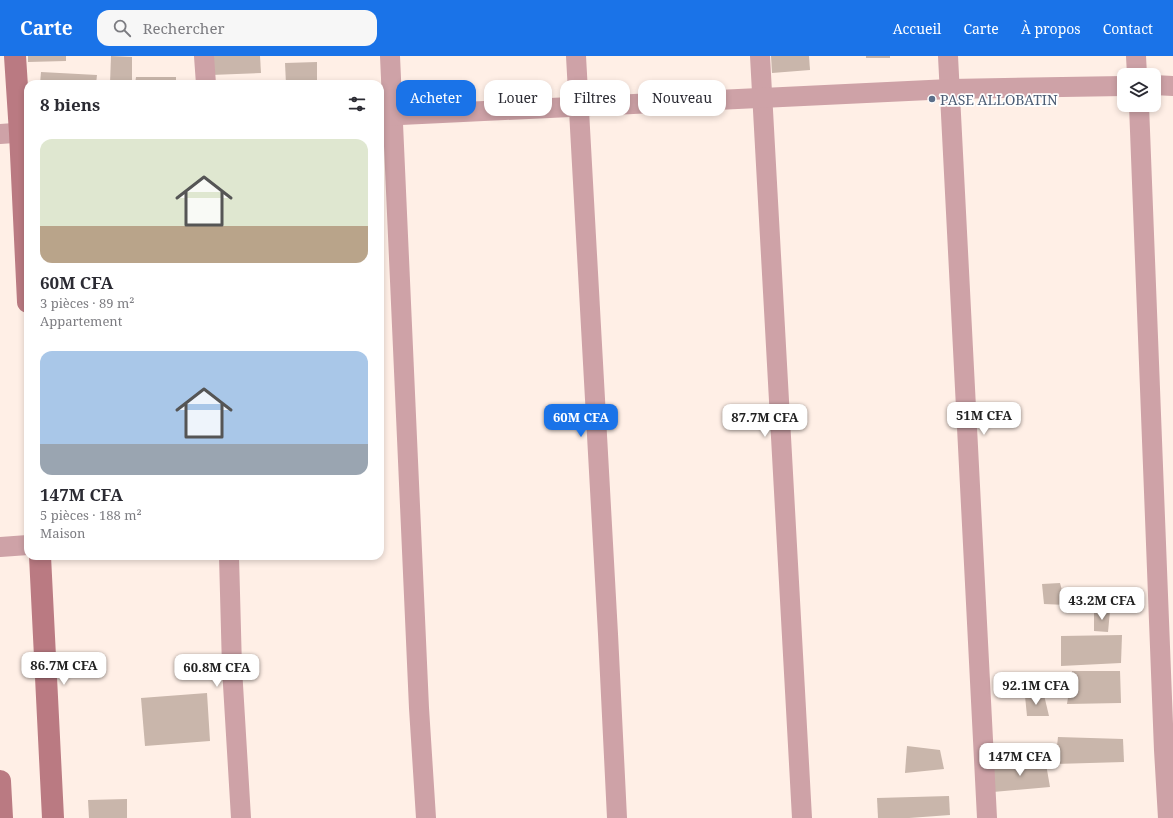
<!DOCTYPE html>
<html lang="fr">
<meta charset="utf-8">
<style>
:root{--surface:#fff;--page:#f7f7f7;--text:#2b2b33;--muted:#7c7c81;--accent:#1a73e8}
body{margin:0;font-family:"Noto Serif",serif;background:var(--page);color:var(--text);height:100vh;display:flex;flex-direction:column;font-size:15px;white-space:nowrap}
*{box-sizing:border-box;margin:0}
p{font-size:13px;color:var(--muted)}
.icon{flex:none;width:22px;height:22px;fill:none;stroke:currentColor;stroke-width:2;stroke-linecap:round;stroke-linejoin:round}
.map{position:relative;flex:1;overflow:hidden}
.sheet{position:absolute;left:24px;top:24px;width:360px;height:480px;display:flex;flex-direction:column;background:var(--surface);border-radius:12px;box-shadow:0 2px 6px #0003}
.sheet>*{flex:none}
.hud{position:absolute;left:396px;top:24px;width:380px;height:36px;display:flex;gap:8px}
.tools{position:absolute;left:1117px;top:12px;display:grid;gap:8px}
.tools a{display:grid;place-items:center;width:44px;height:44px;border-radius:8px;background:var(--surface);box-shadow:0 2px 6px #0003;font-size:20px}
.price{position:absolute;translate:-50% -34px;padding:0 9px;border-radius:8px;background:#fff;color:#222;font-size:13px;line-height:26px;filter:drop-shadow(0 1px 2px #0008)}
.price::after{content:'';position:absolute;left:50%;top:24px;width:12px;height:9px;margin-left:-6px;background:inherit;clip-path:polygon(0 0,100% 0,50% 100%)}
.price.on{background:var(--accent);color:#fff}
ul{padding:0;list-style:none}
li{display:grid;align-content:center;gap:8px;height:212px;padding:0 16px}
li span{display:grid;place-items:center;height:124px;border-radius:12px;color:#555}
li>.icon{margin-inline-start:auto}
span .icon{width:72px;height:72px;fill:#fffc;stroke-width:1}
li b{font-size:17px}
h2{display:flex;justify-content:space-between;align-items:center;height:48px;padding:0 16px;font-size:17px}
.chip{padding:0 14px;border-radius:12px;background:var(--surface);box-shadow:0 2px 6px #0003;font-size:14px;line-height:36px}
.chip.on{background:var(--accent);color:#fff}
header{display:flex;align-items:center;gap:24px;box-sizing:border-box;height:56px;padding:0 20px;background:var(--accent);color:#fff}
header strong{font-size:19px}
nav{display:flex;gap:22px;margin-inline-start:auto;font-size:14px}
.search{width:280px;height:36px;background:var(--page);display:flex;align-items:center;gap:10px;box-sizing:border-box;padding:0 14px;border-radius:12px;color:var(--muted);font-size:15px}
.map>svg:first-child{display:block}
.building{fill:#c9b6ab}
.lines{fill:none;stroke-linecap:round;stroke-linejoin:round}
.street{stroke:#cea2a7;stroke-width:20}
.secondary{stroke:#ba7a82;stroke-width:22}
.service-dot{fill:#5c6f8a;stroke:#fff;stroke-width:1.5}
.labels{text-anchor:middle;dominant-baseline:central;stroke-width:3.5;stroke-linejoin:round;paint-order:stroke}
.service-label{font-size:14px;fill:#4e5e75;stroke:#fff;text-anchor:start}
</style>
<header>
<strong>Carte</strong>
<div class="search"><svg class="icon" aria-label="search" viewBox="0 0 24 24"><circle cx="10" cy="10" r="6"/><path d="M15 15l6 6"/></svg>Rechercher</div>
<nav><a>Accueil</a><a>Carte</a><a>À propos</a><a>Contact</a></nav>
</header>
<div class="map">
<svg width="1173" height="762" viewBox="0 0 1173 762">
<rect width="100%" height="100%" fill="#ffefe6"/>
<g class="building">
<path d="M28 0H66V5L28 6Z"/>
<path d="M111 0 132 1V28H110Z"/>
<path d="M211 0H260L261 17 211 19Z"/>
<path d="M771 0H809L810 14 772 17Z"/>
<rect x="866" y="0" width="24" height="2"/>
<path d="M317 6V28H286L285 7Z"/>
<path d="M41 16 97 19 96 28H40Z"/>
<path d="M136 21H176V28H135Z"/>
<path d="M1060 527 1066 549 1044 548 1042 528Z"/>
<path d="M1094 555H1110L1108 576 1094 575Z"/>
<path d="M1122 579 1121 607 1061 610V580Z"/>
<path d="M1072 615H1120L1121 647 1067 648Z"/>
<path d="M207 637 210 685 145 690 141 642Z"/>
<path d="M1044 639 1049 660H1027L1025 640Z"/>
<path d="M1058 681 1123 683 1124 706 1055 708Z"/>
<path d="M907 690 940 694 944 713 905 717Z"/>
<path d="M1046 708 1050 731 993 736V709Z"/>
<path d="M949 740 950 759 909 762H878L877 742Z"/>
<path d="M127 743V762H89L88 744Z"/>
</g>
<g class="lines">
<g class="street">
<path d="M204 0 206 28"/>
<path d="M390 0 419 652 426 762"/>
<path d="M576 0 608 578 617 762"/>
<path d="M760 0 802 762"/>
<path d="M948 0 987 762"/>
<path d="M1136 0 1137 19"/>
<path d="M1154 29 1173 30"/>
<path d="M1139 49 1164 694 1168 762"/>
<path d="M380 60 950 33 1124 30"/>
<path d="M0 78 28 76"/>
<path d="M0 491 28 489"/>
<path d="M229 500 232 612 241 762"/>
</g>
<g class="secondary">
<path d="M15 0 20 77 28 246"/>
<path d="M40 500 53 762"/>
<path d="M0 725 2 762"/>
</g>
</g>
<circle class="service-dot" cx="932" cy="43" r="4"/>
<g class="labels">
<g class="service-label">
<text x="940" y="43">PASE ALLOBATIN</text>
</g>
</g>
</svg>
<div class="tools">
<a><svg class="icon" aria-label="layers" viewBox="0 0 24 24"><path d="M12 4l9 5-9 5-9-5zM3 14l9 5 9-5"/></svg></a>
</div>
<b class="price" style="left:984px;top:380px">51M CFA</b>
<b class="price on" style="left:581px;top:382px">60M CFA</b>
<b class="price" style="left:765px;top:382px">87.7M CFA</b>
<b class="price" style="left:1102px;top:565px">43.2M CFA</b>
<b class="price" style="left:64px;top:630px">86.7M CFA</b>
<b class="price" style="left:217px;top:632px">60.8M CFA</b>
<b class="price" style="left:1036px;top:650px">92.1M CFA</b>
<b class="price" style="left:1020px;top:721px">147M CFA</b>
<div class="hud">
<a class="chip on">Acheter</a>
<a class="chip">Louer</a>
<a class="chip">Filtres</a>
<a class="chip">Nouveau</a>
</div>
<section class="sheet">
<h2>8 biens<svg class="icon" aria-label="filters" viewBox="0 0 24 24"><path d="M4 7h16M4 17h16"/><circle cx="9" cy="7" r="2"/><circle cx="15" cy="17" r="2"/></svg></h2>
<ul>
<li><span style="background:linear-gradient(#dfe7d0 70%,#b9a48a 0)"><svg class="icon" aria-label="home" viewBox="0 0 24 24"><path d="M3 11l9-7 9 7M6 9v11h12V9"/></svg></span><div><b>60M CFA</b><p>3 pièces · 89 m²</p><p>Appartement</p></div></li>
<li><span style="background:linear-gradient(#a9c7e8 75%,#9aa5b1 0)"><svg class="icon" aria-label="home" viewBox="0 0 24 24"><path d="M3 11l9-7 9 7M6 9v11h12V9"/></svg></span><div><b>147M CFA</b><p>5 pièces · 188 m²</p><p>Maison</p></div></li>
</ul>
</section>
</div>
